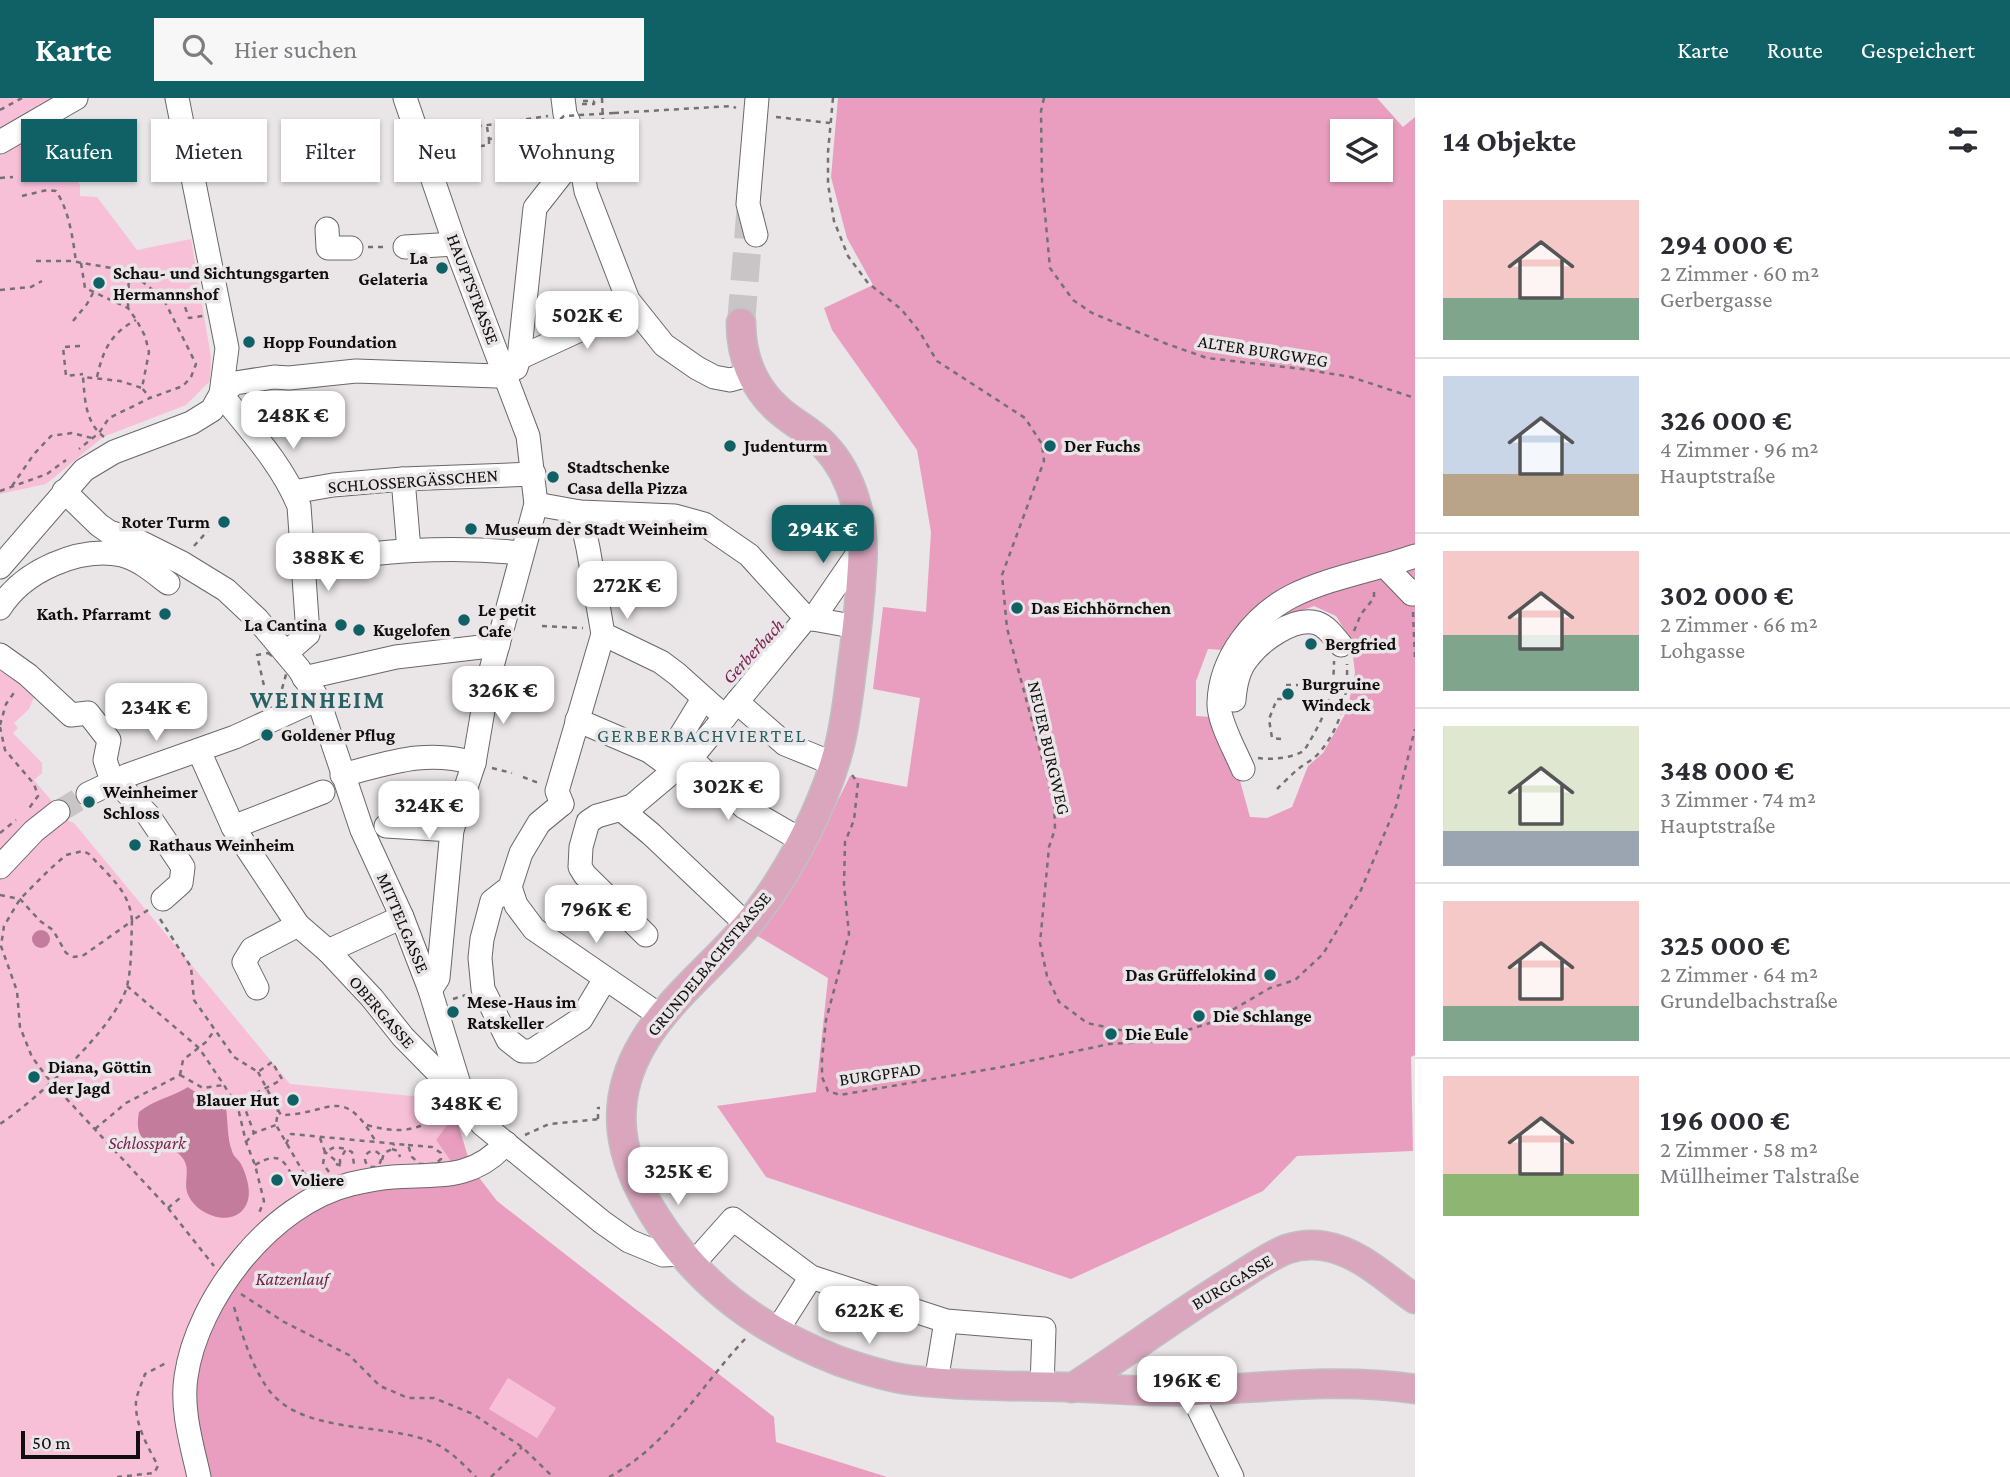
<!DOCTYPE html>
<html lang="de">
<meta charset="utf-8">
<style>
:root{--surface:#fff;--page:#f7f7f7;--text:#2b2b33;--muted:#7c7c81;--line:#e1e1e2;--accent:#106166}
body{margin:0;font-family:"Crimson Pro",serif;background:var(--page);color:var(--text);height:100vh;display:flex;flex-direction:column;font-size:26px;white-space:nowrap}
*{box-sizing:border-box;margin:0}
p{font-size:23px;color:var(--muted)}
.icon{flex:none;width:38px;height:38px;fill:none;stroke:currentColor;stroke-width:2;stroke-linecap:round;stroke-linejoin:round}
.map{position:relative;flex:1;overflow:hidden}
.side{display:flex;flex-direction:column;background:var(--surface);width:595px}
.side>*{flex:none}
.hud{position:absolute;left:21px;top:21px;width:665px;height:63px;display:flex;gap:14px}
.buttons{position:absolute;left:1330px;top:21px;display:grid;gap:14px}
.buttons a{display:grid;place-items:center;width:63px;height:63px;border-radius:0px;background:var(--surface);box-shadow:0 2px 5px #0004;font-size:35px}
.scale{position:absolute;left:21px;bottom:18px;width:119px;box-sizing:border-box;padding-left:7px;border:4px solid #100e0f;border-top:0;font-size:19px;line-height:24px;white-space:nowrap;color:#100e0f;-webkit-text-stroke:5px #eae5e7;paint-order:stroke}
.price{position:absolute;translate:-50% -60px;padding:0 16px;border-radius:14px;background:#fff;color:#222;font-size:23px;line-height:46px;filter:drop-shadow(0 2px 4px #0008)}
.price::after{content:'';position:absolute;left:50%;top:42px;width:21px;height:16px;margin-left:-10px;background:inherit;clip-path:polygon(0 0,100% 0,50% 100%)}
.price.active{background:var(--accent);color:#fff}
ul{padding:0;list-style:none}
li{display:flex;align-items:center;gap:21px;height:175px;padding:0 28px}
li+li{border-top:2px solid var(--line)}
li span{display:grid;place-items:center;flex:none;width:196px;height:140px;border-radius:0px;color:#555}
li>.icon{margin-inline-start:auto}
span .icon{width:84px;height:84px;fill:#fffc;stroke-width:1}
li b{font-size:30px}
h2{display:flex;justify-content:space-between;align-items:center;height:84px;padding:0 28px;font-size:30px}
.chip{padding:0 24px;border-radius:0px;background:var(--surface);box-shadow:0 2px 5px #0004;font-size:24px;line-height:63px}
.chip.active{background:var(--accent);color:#fff}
header{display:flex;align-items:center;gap:42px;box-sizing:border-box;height:98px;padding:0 35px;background:var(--accent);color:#fff}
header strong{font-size:33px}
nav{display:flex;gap:38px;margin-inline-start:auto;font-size:24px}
.search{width:490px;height:63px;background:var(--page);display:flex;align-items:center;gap:18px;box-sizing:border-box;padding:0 24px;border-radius:0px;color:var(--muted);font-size:26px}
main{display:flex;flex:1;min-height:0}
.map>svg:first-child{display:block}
.green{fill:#f7c0d7}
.forest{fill:#e99ebf;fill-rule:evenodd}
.water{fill:#c47c9d}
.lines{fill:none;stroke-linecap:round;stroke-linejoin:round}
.minor-tunnel{stroke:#c9c5c7;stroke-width:23;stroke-dasharray:23 11;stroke-linecap:butt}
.major-tunnel{stroke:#c9c5c7;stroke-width:28;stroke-dasharray:28 14;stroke-linecap:butt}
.minor-casing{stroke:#6b6768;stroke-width:25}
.major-casing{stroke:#c1c0c1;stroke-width:31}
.path{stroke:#757173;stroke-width:2.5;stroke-dasharray:5 5;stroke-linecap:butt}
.minor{stroke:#fff;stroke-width:23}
.major{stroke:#d9a6be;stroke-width:28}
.path-bridge{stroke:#757173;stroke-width:2.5;stroke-dasharray:5 5;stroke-linecap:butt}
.poi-dot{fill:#106166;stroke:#eae5e7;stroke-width:2.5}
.labels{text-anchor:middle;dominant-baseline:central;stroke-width:7;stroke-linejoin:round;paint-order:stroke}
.poi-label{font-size:18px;font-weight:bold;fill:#100e0f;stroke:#eae5e7;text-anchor:start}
.street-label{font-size:18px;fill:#100e0f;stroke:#eae5e7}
.park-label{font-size:18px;font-style:italic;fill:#741f4d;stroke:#eae5e7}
.water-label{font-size:19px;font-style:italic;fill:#792451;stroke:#eae5e7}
.neighbourhood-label{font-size:19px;letter-spacing:2px;fill:#276165;stroke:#eae5e7}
.district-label{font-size:24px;font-weight:bold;letter-spacing:2px;fill:#276165;stroke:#eae5e7}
</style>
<header>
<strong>Karte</strong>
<div class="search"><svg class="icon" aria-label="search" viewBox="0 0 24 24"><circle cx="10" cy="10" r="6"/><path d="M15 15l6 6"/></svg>Hier suchen</div>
<nav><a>Karte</a><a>Route</a><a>Gespeichert</a></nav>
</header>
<main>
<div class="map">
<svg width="1415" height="1379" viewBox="0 0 1415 1379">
<rect width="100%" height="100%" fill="#eae5e7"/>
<g class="green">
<path d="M0 0H62L0 33Z"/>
<path d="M43 34 80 87V98L97 99 137 152 191 141 211 259 210 283 186 307 103 339 46 386 0 396V57Z"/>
<path d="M0 565 36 594 29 611 14 625 18 630 13 635 42 665V675L34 682 55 707 0 754Z"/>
<path d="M63 721 74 725 290 986 442 1001 455 1016 436 1042 450 1062 448 1071 199 1379H0V782Z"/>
<path d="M508 1280 556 1310 537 1340 489 1311Z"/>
</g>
<g class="forest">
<path d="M838 0H1377L1403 29 1415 19V957L1411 959 1413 1053 1297 1058 1263 1093 1071 1181 766 1079 717 1008 816 994 828 880 756 837 813 753 850 678 907 689 920 600 873 591 883 509 926 514 931 434 917 352 832 232 824 210 873 187 847 140 831 79ZM1342 33H1381V72H1342ZM1314 508 1336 518 1351 542 1355 575 1347 613 1323 655 1308 668 1292 709 1267 720 1250 719 1232 654 1214 619 1196 618V583L1208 551 1238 553 1272 524Z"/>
<path d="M455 1016 468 1059 477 1077 497 1103 774 1319 776 1344 887 1379H199L187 1326 211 1203 321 1092 448 1071 450 1062 436 1042ZM508 1280 556 1310 537 1340 489 1311Z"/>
</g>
<g class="water">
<circle cx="41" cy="841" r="9"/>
<path d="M188 989C197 997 213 999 226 1010 228 1023 227 1040 232 1053 233 1058 238 1061 241 1066 246 1076 251 1091 248 1102 239 1133 195 1119 187 1094 184 1083 190 1072 184 1062 169 1037 131 1059 139 1014 153 1002 172 999 188 989Z"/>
</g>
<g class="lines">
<path class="minor-tunnel" d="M58 714 88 696"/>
<path class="major-tunnel" d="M741 225 751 106"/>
<g class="minor-casing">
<g id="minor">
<path d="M177 0 227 250 221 296C249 331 282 366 299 408L308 536 286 555"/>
<path d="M405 0 455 146 528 338 536 406 488 583 474 665 452 732 438 880 430 892"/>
<path d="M563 0 565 16 577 43 586 93 628 202 664 247 697 270 714 279 730 282 752 276"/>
<path d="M0 44 76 0"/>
<path d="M327 131 328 150H351"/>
<path d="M756 137 748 106 757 0"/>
<path d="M405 149 455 146"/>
<path d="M519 260 597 224 628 202"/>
<path d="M403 381 409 452"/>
<path d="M64 393 99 427 109 434 140 444 182 465 226 492 257 521 299 571 318 601 362 732 402 819 430 892 458 983 466 1002 482 1026 602 1124 629 1143 663 1157 682 1156"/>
<path d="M293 394 333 387 403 381 534 376"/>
<path d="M536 406 580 414 675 418 704 426 749 457 806 520"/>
<path d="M580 414 588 450 603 536 661 564 677 576 725 619"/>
<path d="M304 465C379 453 446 447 522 455"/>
<path d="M0 469 84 372 114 354 191 325 212 312 221 296 235 285 274 279 289 280 356 273 497 278 516 270 519 260 535 110 579 54"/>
<path d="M1386 469 1412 496 1415 493"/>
<path d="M0 510C23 473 79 448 122 457 139 461 155 475 168 485"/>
<path d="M813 521 857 529"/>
<path d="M0 557 28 577 71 617 88 615 109 642 105 662 110 677 148 717 183 769 181 785 163 801"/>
<path d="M304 580 396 559 498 547"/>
<path d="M1234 602C1235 589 1238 572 1247 561 1260 543 1294 518 1317 525 1328 529 1334 539 1341 547"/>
<path d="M737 604 785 646 834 666"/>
<path d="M577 622 649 653 674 671"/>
<path d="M199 653 233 729 298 827 328 853 372 900 403 939 463 1000"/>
<path d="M689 659 744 709 801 742"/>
<path d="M662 662 675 647 703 601"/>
<path d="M1243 671C1236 654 1218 623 1219 605 1220 561 1253 518 1292 498 1330 479 1375 472 1415 458"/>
<path d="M342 677C390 665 425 651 474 665"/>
<path d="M88 696 128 677 235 639 318 601"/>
<path d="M562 706 539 725 521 755 510 789 492 803 482 841 480 860 483 891 508 942 522 953H532L581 921 605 881"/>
<path d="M562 706 557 693 603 536"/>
<path d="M622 712 651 736 747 827"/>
<path d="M386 728 452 732"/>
<path d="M233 729 323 694"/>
<path d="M0 769 34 733 58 714"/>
<path d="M510 789 516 807 534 831 662 919"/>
<path d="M646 837 585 777 580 769 581 749 588 724 597 718 632 708 696 654 806 520 813 521 863 448"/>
<path d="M328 853 402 819"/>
<path d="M257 890 244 864 252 851 298 827"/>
<path d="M692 1167 733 1121 811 1179 946 1223 1044 1231 1042 1289"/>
<path d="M776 1234 811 1179"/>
<path d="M936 1284 946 1223"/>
<path d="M1190 1293 1232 1379"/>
<path d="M199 1379C192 1347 181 1312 186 1279 197 1200 272 1105 351 1086 364 1083 379 1080 393 1079 437 1076 473 1083 506 1045"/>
</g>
</g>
<g class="major-casing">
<g id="major">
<path d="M741 225C741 260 754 291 781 314 795 326 812 334 825 348 854 379 865 426 862 468 860 504 856 541 851 577 848 602 845 626 839 650 824 707 793 767 758 814 724 859 671 897 643 945 607 1006 619 1061 655 1118 698 1187 763 1234 839 1263 862 1271 886 1279 910 1282 961 1288 1014 1288 1066 1289 1109 1290 1152 1295 1195 1293 1269 1289 1341 1280 1415 1291"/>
<path d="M1072 1290C1126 1255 1177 1217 1232 1183 1250 1172 1267 1159 1287 1151 1299 1147 1312 1146 1324 1148 1360 1154 1386 1181 1415 1201"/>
</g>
</g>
<g class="path">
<path d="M602 0 603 25"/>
<path d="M833 0 828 54V86L834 123 848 158 868 185 901 211 919 233 937 263 1025 320 1042 346 1044 363 1002 477 1007 530 1054 705 1055 731 1049 749 1040 845 1047 878 1059 904 1087 925 1120 932 1178 935 1210 925 1270 890 1295 882 1323 856 1361 792 1396 708 1415 631"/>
<path d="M1044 0 1041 13 1042 83 1050 170 1073 202 1092 215 1167 246 1207 260 1302 271 1351 279 1415 300"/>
<path d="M583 3H594"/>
<path d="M582 6H594V0"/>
<path d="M0 12 22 0"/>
<path d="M614 15 732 8 736 10"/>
<path d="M776 19 830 25"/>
<path d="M589 26 603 25 606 60 601 69"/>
<path d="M487 29 489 41 505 39"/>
<path d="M447 33 548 18"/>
<path d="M480 48 489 47V41"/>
<path d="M606 60H615"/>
<path d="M0 80 13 79"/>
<path d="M22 98 47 92 56 93C69 112 73 141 76 164"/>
<path d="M368 149H386"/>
<path d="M36 163H71L129 173 163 200 196 266 191 279 183 288 150 300 109 320 99 335 79 351"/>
<path d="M81 165 85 190 128 210 137 223 145 238 149 254 142 290 150 300"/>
<path d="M0 192 31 189 42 183"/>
<path d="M163 200 181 198 189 220 203 218"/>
<path d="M128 210 129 173"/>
<path d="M73 223 87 206 93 195"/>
<path d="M80 248 63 249 66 278 83 276"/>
<path d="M97 279C103 252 111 235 136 222"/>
<path d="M104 339C85 324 85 302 83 279L120 283 142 290"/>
<path d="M12 388 34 356 51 338 72 335 92 340"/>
<path d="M0 393 47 376 66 362"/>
<path d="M194 448 212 428"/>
<path d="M1413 514 1415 562"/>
<path d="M542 528 583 530"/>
<path d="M1354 533 1361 516 1374 500V490"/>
<path d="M268 555 278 562 287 573 280 598 267 601 257 557Z"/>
<path d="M1286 587H1298"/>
<path d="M0 627 6 606 16 592"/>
<path d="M0 629 5 652 34 686 38 698 27 713"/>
<path d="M1281 641 1272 640 1269 621 1277 601H1284"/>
<path d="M1258 660C1273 662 1291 660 1304 653 1323 621 1334 601 1334 563"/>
<path d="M492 670 512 675"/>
<path d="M852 677 858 685 854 722 845 744 844 787 849 836 826 922 822 961V979L828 993 840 997 1002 969 1109 946 1170 943 1178 935"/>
<path d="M523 679 541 686"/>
<path d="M1277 691C1283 685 1290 678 1297 672 1304 666 1313 662 1319 655 1341 629 1348 599 1347 566"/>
<path d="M0 735 16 722"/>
<path d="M0 797 20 801 40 823 53 832 66 855 74 859 84 857 132 823C131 844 132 868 127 888 117 928 35 1003 0 1026"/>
<path d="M148 812 132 823C130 793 108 777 89 756L83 753 66 757 49 772 20 801 4 828 1 848 17 893 20 929 32 959 50 983 168 1110 214 1168"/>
<path d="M160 821 191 869 194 902 234 959 258 974 272 964 282 981C269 990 253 994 243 1005L254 1035"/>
<path d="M127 888 199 950 224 987 238 1010 246 1044 255 1067 264 1103 259 1115"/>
<path d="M453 901 466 897"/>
<path d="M258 974 278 1012 276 1027 306 1079"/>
<path d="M180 977 183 962 206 944 214 933"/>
<path d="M180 977 203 990 224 987"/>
<path d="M278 1012 281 1017C330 1017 342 984 376 1044"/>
<path d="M598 1021V1010H600"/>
<path d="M367 1027C402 1037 419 1032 449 1013"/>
<path d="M95 1031 126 1005 180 977"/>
<path d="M525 1037 549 1026 600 1021"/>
<path d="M320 1040 325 1054 335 1049 346 1051"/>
<path d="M246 1044 254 1035 276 1027"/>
<path d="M286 1046 291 1036 408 1047"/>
<path d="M408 1047 432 1049 441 1055V1061L435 1066H420L412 1059Z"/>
<path d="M392 1051 398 1053 400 1059"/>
<circle cx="373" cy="1061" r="8"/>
<path d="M382 1062 384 1055 392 1051 394 1046"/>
<path d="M336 1066 345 1069"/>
<path d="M340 1066V1062L346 1051 352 1054 354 1066"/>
<path d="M255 1067C282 1051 284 1064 297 1086V1090"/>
<path d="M329 1074 323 1066 325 1054 335 1062H340"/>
<path d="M168 1110 180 1100"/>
<path d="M241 1196 284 1224 349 1257 380 1288 408 1300H434L473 1316 522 1349 553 1379"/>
<path d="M234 1209C242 1236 250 1264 266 1288 298 1337 380 1324 429 1343 447 1349 463 1366 476 1379"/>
<path d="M117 1379 154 1375 158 1368C148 1349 135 1327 136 1304 137 1295 142 1285 145 1276L168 1264"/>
<path d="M491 1379 522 1349"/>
<path d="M609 1379C668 1348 702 1286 746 1240"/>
</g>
<use href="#minor" class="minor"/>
<use href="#major" class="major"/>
<path class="path-bridge" d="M505 39 546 33 564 18 614 15"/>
</g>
<g class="poi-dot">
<circle cx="442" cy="170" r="7"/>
<circle cx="99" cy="185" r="7"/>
<circle cx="249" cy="244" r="7"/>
<circle cx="730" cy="348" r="7"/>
<circle cx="1050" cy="348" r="7"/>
<circle cx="553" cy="379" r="7"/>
<circle cx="224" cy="424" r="7"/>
<circle cx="471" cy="431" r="7"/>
<circle cx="1017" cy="510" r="7"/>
<circle cx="165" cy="516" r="7"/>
<circle cx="464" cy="522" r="7"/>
<circle cx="341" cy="527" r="7"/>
<circle cx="359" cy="532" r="7"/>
<circle cx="1311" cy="546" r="7"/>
<circle cx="1288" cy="596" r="7"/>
<circle cx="267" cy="637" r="7"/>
<circle cx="89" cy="704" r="7"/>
<circle cx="135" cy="747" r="7"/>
<circle cx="1270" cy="877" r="7"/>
<circle cx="453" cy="914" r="7"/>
<circle cx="1199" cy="918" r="7"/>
<circle cx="1111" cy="936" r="7"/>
<circle cx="34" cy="979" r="7"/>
<circle cx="293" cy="1002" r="7"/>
<circle cx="277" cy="1082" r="7"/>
</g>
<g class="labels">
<g class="poi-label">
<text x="428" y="160" text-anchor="end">La<tspan x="428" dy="21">Gelateria</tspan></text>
<text x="113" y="175">Schau- und Sichtungsgarten<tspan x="113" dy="21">Hermannshof</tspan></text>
<text x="263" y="244">Hopp Foundation</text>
<text x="744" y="348">Judenturm</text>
<text x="1064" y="348">Der Fuchs</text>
<text x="567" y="369">Stadtschenke<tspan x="567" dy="21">Casa della Pizza</tspan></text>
<text x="210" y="424" text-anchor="end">Roter Turm</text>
<text x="485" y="431">Museum der Stadt Weinheim</text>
<text x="1031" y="510">Das Eichhörnchen</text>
<text x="478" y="512">Le petit<tspan x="478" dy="21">Cafe</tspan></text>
<text x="151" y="516" text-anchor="end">Kath. Pfarramt</text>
<text x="327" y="527" text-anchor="end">La Cantina</text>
<text x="373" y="532">Kugelofen</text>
<text x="1325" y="546">Bergfried</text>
<text x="1302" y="586">Burgruine<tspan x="1302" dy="21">Windeck</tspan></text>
<text x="281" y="637">Goldener Pflug</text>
<text x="103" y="694">Weinheimer<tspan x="103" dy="21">Schloss</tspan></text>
<text x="149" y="747">Rathaus Weinheim</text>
<text x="1256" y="877" text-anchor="end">Das Grüffelokind</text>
<text x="467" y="904">Mese-Haus im<tspan x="467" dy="21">Ratskeller</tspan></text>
<text x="1213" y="918">Die Schlange</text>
<text x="1125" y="936">Die Eule</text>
<text x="48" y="969">Diana, Göttin<tspan x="48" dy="21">der Jagd</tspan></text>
<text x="279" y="1002" text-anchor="end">Blauer Hut</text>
<text x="291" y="1082">Voliere</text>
</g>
<g class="street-label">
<text transform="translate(473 191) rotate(69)">HAUPTSTRASSE</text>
<text transform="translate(1263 253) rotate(9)">ALTER BURGWEG</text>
<text transform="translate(413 383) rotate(-4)">SCHLOSSERGÄSSCHEN</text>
<text transform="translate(1049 650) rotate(77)">NEUER BURGWEG</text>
<text transform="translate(403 825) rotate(67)">MITTELGASSE</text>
<text transform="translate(709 866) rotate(-50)">GRUNDELBACHSTRASSE</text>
<text transform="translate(382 914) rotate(49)">OBERGASSE</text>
<text transform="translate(880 976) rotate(-8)">BURGPFAD</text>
<text transform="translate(1232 1184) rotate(-31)">BURGGASSE</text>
</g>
<g class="park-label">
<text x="147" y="1045">Schlosspark</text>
<text x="292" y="1181">Katzenlauf</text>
</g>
<g class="water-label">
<text transform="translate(753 553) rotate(-47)">Gerberbach</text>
</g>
<g class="neighbourhood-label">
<text x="702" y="637">GERBERBACHVIERTEL</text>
</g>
<g class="district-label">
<text x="318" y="601">WEINHEIM</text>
</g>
</g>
</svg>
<div class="buttons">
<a><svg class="icon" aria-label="layers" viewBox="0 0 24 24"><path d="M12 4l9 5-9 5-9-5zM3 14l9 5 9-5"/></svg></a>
</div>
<div class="scale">50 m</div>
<b class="price" style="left:587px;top:253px">502K €</b>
<b class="price" style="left:293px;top:353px">248K €</b>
<b class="price active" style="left:823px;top:467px">294K €</b>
<b class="price" style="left:328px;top:495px">388K €</b>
<b class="price" style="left:627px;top:523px">272K €</b>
<b class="price" style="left:503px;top:628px">326K €</b>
<b class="price" style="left:156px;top:645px">234K €</b>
<b class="price" style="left:728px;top:724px">302K €</b>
<b class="price" style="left:429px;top:743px">324K €</b>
<b class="price" style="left:596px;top:847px">796K €</b>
<b class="price" style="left:466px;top:1041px">348K €</b>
<b class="price" style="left:678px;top:1109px">325K €</b>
<b class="price" style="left:869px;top:1248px">622K €</b>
<b class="price" style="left:1187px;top:1318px">196K €</b>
<div class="hud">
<a class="chip active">Kaufen</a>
<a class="chip">Mieten</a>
<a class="chip">Filter</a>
<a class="chip">Neu</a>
<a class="chip">Wohnung</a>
</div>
</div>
<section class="side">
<h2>14 Objekte<svg class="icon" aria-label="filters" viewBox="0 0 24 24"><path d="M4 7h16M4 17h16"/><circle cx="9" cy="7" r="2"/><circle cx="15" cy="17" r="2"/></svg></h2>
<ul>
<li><span style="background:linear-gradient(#f6c9c9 70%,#7fa58c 0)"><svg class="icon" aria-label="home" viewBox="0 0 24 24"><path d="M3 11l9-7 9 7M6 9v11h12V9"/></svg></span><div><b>294 000 €</b><p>2 Zimmer · 60 m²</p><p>Gerbergasse</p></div></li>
<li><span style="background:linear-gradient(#c9d6e8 70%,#b9a48a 0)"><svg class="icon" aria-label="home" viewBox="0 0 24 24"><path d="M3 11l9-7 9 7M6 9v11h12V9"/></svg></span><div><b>326 000 €</b><p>4 Zimmer · 96 m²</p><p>Hauptstraße</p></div></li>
<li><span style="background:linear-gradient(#f6c9c9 60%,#7fa58c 0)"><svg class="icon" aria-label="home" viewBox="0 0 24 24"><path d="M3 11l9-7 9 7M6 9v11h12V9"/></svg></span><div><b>302 000 €</b><p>2 Zimmer · 66 m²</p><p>Lohgasse</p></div></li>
<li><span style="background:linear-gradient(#dfe7d0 75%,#9aa5b1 0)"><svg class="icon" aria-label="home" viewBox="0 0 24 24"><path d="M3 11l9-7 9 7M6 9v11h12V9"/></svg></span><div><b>348 000 €</b><p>3 Zimmer · 74 m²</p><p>Hauptstraße</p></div></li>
<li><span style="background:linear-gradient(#f6c9c9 75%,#7fa58c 0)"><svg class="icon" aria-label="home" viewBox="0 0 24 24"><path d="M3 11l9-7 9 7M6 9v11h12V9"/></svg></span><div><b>325 000 €</b><p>2 Zimmer · 64 m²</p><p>Grundelbachstraße</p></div></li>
<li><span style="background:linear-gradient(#f6c9c9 70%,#8fb573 0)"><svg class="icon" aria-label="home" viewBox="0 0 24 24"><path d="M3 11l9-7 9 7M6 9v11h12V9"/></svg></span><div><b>196 000 €</b><p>2 Zimmer · 58 m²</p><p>Müllheimer Talstraße</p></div></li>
</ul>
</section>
</main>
